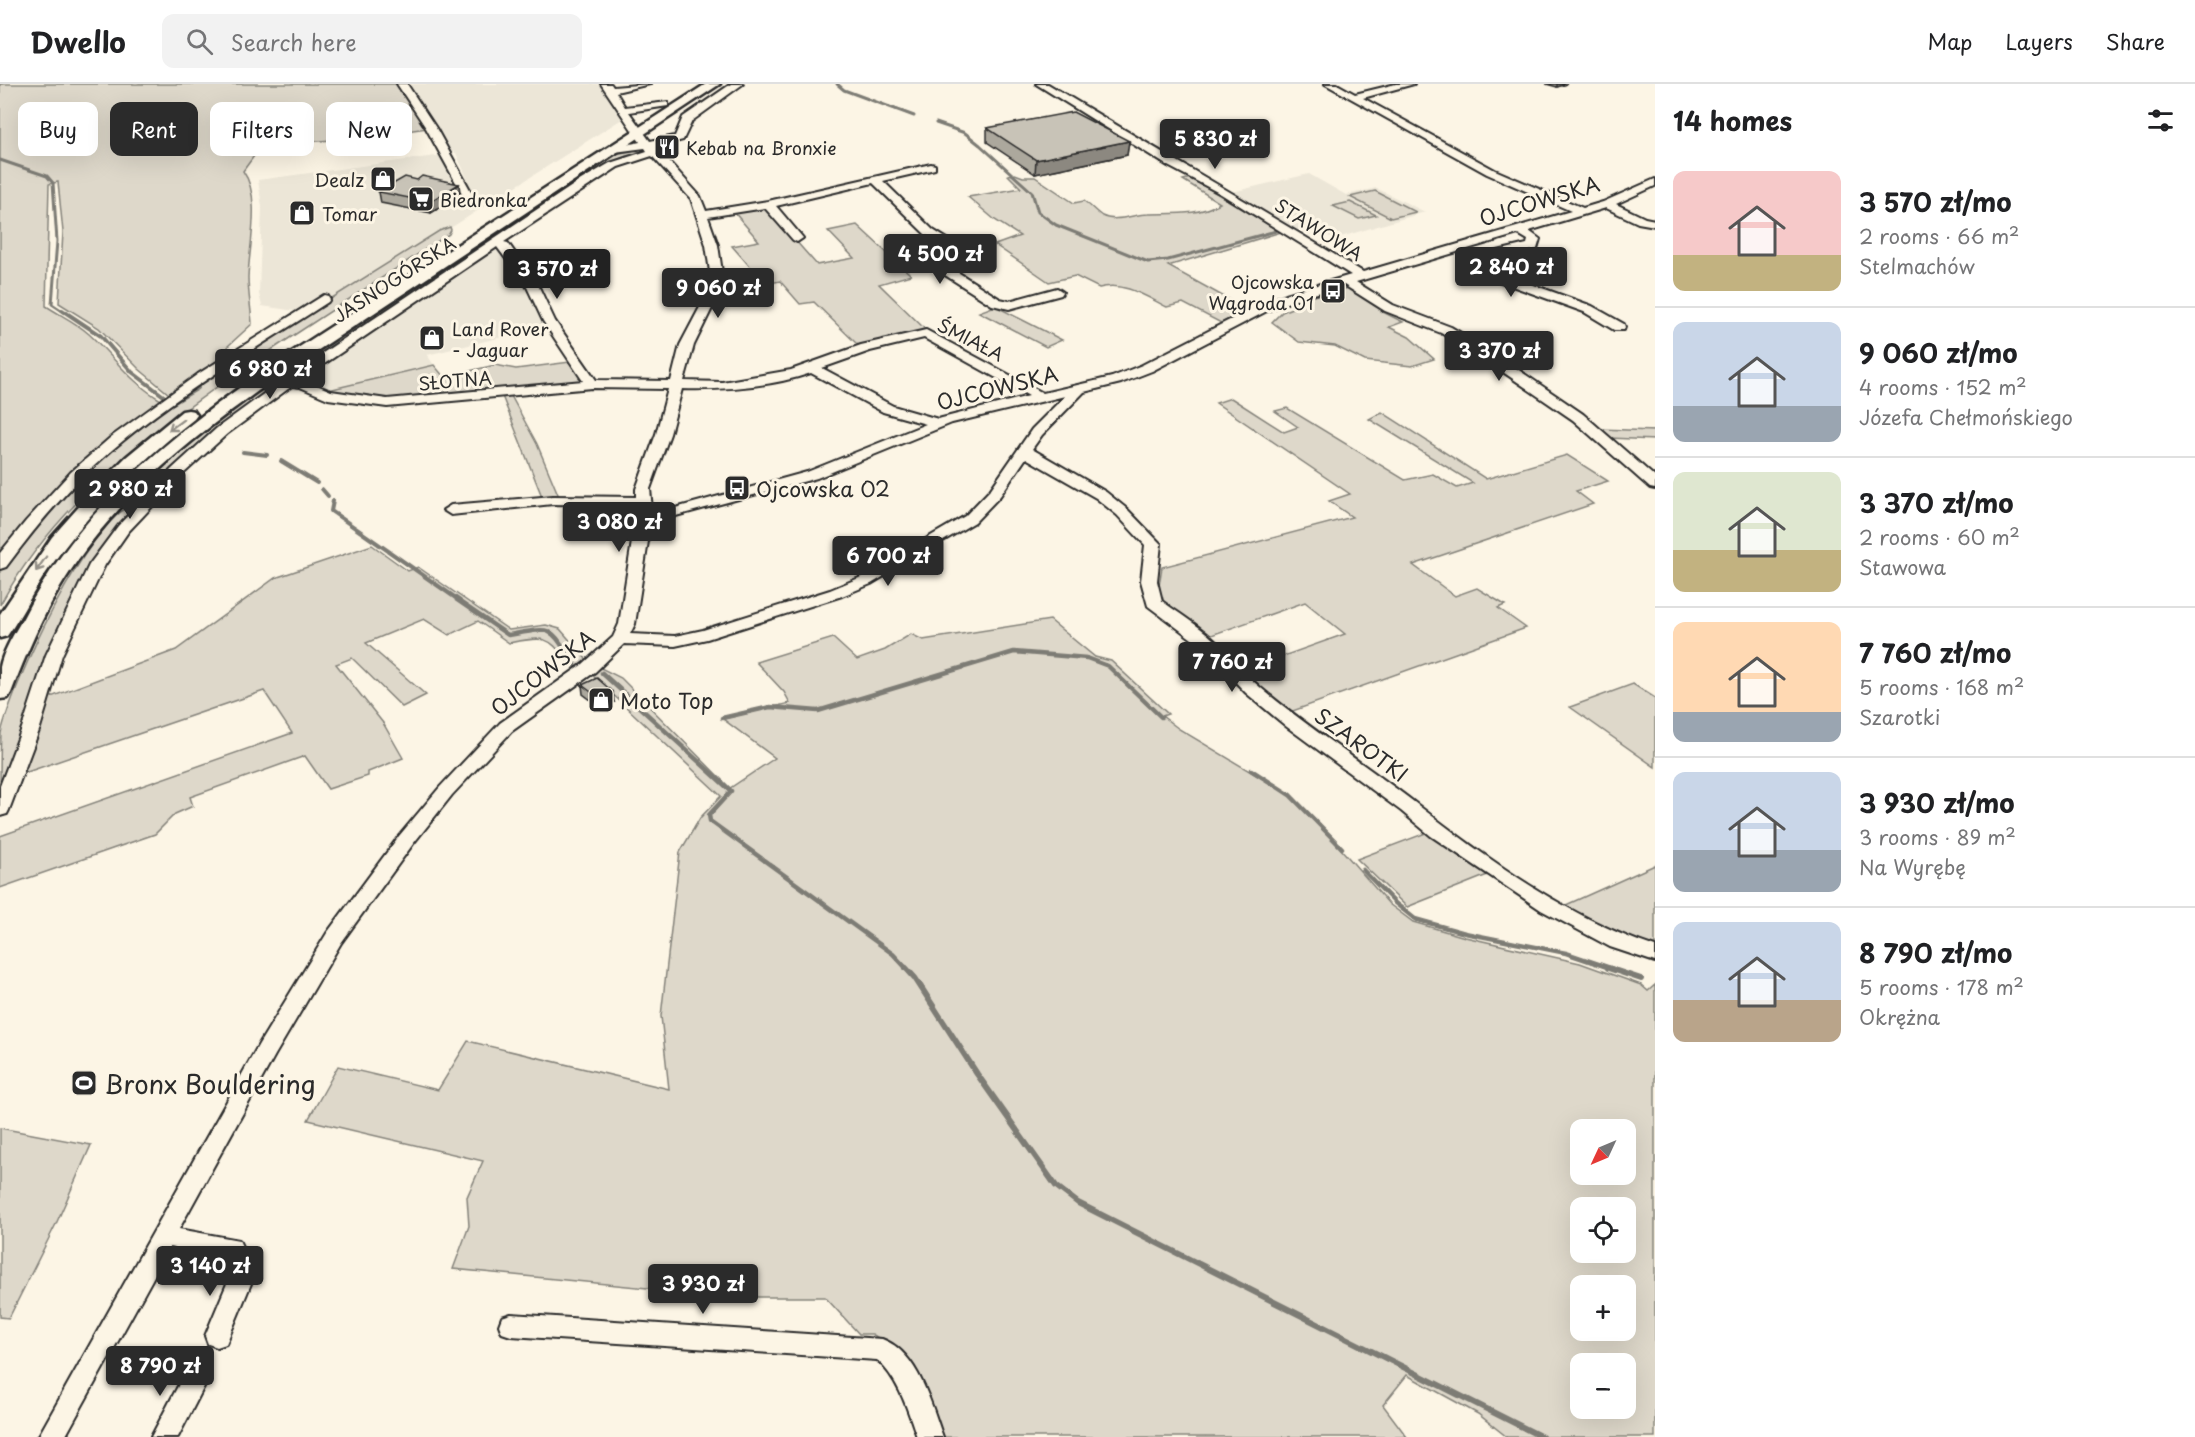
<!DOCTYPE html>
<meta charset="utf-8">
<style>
:root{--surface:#fff;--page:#f2f2f2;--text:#202124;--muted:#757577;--line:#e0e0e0;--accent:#2b2b2b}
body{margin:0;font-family:"Playpen Sans",sans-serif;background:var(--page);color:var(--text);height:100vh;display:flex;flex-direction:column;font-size:22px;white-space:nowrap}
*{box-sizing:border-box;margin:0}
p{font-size:20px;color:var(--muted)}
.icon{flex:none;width:33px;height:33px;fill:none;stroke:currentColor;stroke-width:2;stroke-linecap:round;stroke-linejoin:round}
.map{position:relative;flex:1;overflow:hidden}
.details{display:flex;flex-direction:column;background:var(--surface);width:540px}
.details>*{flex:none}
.guide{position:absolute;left:18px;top:18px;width:570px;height:54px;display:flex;gap:12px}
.needle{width:39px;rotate:226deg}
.controls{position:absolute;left:1570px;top:1035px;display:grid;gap:12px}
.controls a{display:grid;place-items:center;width:66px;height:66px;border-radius:12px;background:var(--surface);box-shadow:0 6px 24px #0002;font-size:30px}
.price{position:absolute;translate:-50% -51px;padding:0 14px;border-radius:6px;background:var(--accent);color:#fff;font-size:20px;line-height:39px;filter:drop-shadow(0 2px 3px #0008)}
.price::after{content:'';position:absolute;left:50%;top:36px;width:18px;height:14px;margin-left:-9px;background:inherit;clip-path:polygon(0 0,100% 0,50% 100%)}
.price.current{background:#222;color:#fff}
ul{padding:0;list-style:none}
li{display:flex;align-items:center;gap:18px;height:150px;padding:0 18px}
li+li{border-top:2px solid var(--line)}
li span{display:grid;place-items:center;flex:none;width:168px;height:120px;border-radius:12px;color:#555}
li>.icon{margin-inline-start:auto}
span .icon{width:72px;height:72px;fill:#fffc;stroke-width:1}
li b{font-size:26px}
h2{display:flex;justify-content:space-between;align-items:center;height:72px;padding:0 18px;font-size:26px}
.chip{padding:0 21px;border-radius:12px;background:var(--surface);box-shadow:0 6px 24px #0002;font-size:21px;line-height:54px}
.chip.current{background:var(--accent);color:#fff}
header{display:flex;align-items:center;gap:36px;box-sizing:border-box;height:84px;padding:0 30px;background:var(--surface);border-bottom:2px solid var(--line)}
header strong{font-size:28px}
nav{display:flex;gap:33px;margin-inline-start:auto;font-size:21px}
.search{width:420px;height:54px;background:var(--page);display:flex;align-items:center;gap:15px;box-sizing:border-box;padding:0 21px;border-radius:12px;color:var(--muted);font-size:22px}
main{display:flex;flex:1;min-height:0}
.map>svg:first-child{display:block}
.built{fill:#ece6d7}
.green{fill:#ded8ca;stroke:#84827a;stroke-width:1.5;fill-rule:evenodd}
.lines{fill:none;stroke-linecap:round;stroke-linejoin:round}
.stream-far3{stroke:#7d7b74;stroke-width:3}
.stream-far2{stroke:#7d7b74;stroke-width:4}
.stream-far1{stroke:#7d7b74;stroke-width:4.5}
.stream{stroke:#7d7b74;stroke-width:6}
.minor-casing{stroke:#2b2b2b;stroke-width:4}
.major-casing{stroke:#2b2b2b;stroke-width:5}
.minor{fill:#fcf5e5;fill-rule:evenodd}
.major{fill:#fcf5e5;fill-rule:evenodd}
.wall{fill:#aca89d;stroke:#2b2b2b;stroke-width:1.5}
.shaded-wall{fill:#8c8880;stroke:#2b2b2b;stroke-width:1.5}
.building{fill:#c8c3b7;stroke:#2b2b2b;stroke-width:1.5}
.oneway{stroke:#949088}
.labels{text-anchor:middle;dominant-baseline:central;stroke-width:6;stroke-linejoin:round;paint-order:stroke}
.far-poi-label{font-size:18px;fill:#2b2b2b;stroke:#fcf5e5;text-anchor:start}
.far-street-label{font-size:18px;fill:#2b2b2b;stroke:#fcf5e5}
.street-label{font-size:21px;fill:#2b2b2b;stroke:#fcf5e5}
.poi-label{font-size:21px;fill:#2b2b2b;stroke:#fcf5e5;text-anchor:start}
.near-poi-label{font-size:26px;fill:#2b2b2b;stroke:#fcf5e5;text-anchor:start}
</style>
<header>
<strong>Dwello</strong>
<div class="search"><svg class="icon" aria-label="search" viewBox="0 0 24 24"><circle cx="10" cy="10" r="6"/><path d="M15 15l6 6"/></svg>Search here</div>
<nav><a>Map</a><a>Layers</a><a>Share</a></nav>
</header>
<main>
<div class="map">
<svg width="1655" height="1353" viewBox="0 0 1655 1353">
<rect width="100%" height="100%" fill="#fcf5e5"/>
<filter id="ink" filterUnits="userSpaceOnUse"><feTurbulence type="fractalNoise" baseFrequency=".0167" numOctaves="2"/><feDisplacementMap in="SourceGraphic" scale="12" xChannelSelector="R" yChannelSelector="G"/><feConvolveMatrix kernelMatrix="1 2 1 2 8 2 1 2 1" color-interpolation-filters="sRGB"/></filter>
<g filter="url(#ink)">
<g class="built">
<path d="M405 0H601L622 35 315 230 262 222 259 210 262 123 258 96 443 71 457 95 467 94 456 69 448 67Z"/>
<path d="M1309 90 1346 111 1376 104 1425 128 1334 155 1321 148 1304 152 1232 108Z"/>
<path d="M495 164H500L531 204 549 242 427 271 434 281 324 307 303 294Z"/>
</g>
<g class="green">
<path d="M0 0H398L428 44 347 55 262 61 243 87C262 113 249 162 248 193 248 208 251 224 252 240L228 262 230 270 169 310 139 285 99 244 59 219 63 148 58 98 49 100 46 222C60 231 77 239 89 250 114 273 131 299 161 316L72 386 0 472Z"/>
<path d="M635 66 643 69 626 72 606 81 298 290 281 294 616 70Z"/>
<path d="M1015 90 1023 93H1035L1074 119 1084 117C1090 121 1096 128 1102 132 1115 139 1134 130 1148 130 1173 129 1198 132 1220 119L1183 96 1191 94 1281 148 1168 182 1248 226 1221 239 1183 219 1167 223C1145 212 1124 197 1099 204L1075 192 1049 198 995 161 1020 152 995 136 968 113 1021 104 1008 91Z"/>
<path d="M1375 107 1416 128 1391 134 1350 113Z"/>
<path d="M1350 118 1376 131 1359 135 1333 122Z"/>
<path d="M766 123 817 181 854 174 828 147 857 141 911 191 879 200 927 247 860 263 814 218 800 220 780 197 765 200 732 162 759 157 733 127Z"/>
<path d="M450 143 451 146 449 150C394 186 339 222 285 257 178 328 63 406 0 521V485L79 393 160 326 297 236 439 147Z"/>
<path d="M1521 169 1562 186 1533 198 1493 183 1505 173Z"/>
<path d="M1349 204 1382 224 1381 227 1403 238 1389 243 1409 253 1434 275 1412 282 1365 277 1335 262 1299 258 1272 238 1282 228 1309 217 1304 214Z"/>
<path d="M995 222 1062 256 1046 263 979 228Z"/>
<path d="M570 278 584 295 581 299 387 316 324 307 434 281 444 293 495 281 516 285Z"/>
<path d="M280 301 152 407 134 412C157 389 250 300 280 301Z"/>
<path d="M510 310 537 360 560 415H543L502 312Z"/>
<path d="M1231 314 1284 348 1298 343 1275 327 1287 324 1405 396 1433 390 1457 404 1473 399 1369 335 1382 328 1486 395 1567 371 1608 397 1576 407 1593 420 1413 481 1455 512 1477 504 1505 521 1498 524 1526 544 1290 628 1241 587 1345 550 1305 518 1206 553 1164 522 1158 508 1162 483 1352 433 1329 417 1350 410 1216 319Z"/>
<path d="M1599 345 1655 347V356L1609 354Z"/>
<path d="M134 420 137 422 92 481 0 709C0 690 0 667 1 649 13 600 86 438 134 420Z"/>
<path d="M372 461 408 487 418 483 509 546 546 541 560 545 587 576 576 588C548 555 554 550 509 559L478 537 449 551 424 535 366 559 426 611 402 623 352 574 336 580 383 639 403 674 368 688V692L328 705 305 672 190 713 193 722 175 730 155 750 0 804V752L292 649 264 607 24 689 48 614 176 566 275 494Z"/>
<path d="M1050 536 1095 573 1111 577 1168 630 1162 632 1179 645 1288 710 1326 748 1389 820 1413 838 1465 853 1580 879 1641 901 1648 907 1655 901V1353H1507L1478 1330 1407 1291 1383 1321 1407 1353H942L898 1266 872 1250H859L825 1213H740L453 1185 469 1142 467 1113 483 1077 308 1036 338 982 438 1006 468 957 669 1005 661 932 680 768 700 734 721 712 591 590 601 584 621 594 730 704 775 674 723 635 790 619 784 608 756 578 833 554 857 576 885 566 911 550 923 556ZM1581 1046H1626V1090H1581ZM1581 1124H1626V1168H1581ZM1581 1202H1626V1246H1581ZM1581 1280H1626V1324H1581Z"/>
<path d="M1633 600 1655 614V683L1570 623Z"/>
<path d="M1431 747 1490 790 1407 823 1357 775Z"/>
<path d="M1655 781V866L1557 825Z"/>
<path d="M0 1044 91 1061 56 1140 9 1234 0 1233Z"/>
</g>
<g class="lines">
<g class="stream-far3">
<path d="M837 0 844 6 914 32"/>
<path d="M936 39 965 49 980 61 1032 108 1038 128 1056 141 1148 178 1168 176 1276 147"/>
<path d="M0 76 47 92 53 99 57 157 52 220 64 228"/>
</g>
<g class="stream-far2">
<path d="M62 226 101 252 132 288 165 313"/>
<path d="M173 319 198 304"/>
<path d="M243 368 267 371"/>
<path d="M281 377 317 399"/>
<path d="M322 405 328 412"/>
<path d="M333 417 331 427 460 517"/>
</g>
<g class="stream-far1">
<path d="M457 516 508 551C556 543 548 541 575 581"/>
<path d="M602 589 731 707 709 731 710 737 893 870 907 885"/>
<path d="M722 634 770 623 818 627 1014 568 1087 574 1108 582 1161 633"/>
<path d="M1251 686 1290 711 1342 764"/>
<path d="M1363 786 1395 819 1415 835 1465 849 1566 869 1613 885"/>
</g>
<g class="stream">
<path d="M906 884 915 894 977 990 1056 1102 1078 1119 1542 1353"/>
<path d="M1608 884 1641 895"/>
</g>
<g class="minor-casing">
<g id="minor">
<path d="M397 0H407L436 44 473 111 483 117 481 119H473L465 115 426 44Z"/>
<path d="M601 0H611L613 3 650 0 616 8 625 23 668 18V22L629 28 650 57 675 52 683 33 731 0H743L692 37 683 56 656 63 700 112 706 127 768 117 931 80 935 81V85L883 97 933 146 957 161 958 171 945 180 1000 215 1009 217 1057 204 1063 208 1061 211 1009 225 992 221 934 184V176L946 169 947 165 925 150 873 99 776 122 803 154 797 158 793 156 765 124 708 133 718 161 722 188 721 206 694 261 684 297 722 298 791 286 861 261 926 246 1043 309 1112 293 1142 281 1257 222 1286 210 1351 191 1221 110 1168 82 1036 0H1048C1152 63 1259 124 1363 188L1571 127 1487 90 1325 0H1337L1355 10 1396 0H1414L1363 14 1495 86 1583 124 1603 118 1655 95V102L1616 120 1645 134 1655 136V142L1638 139 1606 124 1529 147 1540 155 1537 165 1497 175 1489 179 1490 184 1495 187 1592 222 1624 240 1625 243 1624 246H1614L1584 228 1487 193 1478 185 1477 178 1489 169 1527 160 1528 156 1518 150 1356 198 1393 221 1451 243 1491 267 1583 330 1655 393V405L1650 404 1573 336 1481 273 1441 249 1385 227 1344 201 1294 216 1265 228 1152 287 1121 299 1084 308 1042 351 1032 365 1106 408 1127 425 1158 457 1161 460 1157 497 1162 517C1178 529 1198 541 1213 555 1230 570 1243 589 1261 604 1310 645 1363 679 1414 718 1487 775 1567 833 1655 863V878L1610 863 1541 826 1431 752 1401 727 1287 643 1246 609 1200 561 1148 522 1141 497 1145 461 1117 431 1096 414 1026 374 1000 412 975 438 871 500 842 512 707 555 675 562 624 560 595 588 512 647 452 711 413 760 341 859 275 971 179 1145 239 1156 255 1190 226 1260 217 1263 208 1260 205 1252 231 1190 223 1172 170 1163 65 1353H38L259 960 327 849 399 752 440 703 500 639 583 580 613 553 619 540 633 451 645 435 637 427V422L553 420 451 431 443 426 451 421 553 412 636 413V405L656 350 668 305 592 304 387 323 328 315 300 303 292 302 227 350 182 391 128 448 105 481 62 571 40 644 9 726 7 730 0 732V702L22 644 46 571 89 481 118 442 172 385 217 344 280 298 281 294 287 293 581 96 610 79 647 67 645 64 607 69V65L640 58ZM652 72 691 115 706 161 710 188 709 206 680 261 671 297 596 296 555 237 539 203 508 159 504 158 618 83ZM497 163 527 203 543 237 583 297 387 315 331 307 302 295ZM924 254 1029 312 938 335 893 322 822 284 870 267ZM811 289 883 328 926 340 807 388 657 429 652 425 650 405 670 350 682 305C724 306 770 303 811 289ZM1065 312 1032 345 990 406 965 432 859 494 830 506 703 546 675 552 630 550 635 540 649 451 655 441 672 433 817 394 952 339Z"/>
<path d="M324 211 328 212 330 215 328 218C248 270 163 318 93 383 60 413 32 448 6 483L0 485V469L26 437 71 388 111 353 198 290Z"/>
<path d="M511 1230 882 1255C918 1268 931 1320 943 1353H917C908 1327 899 1295 877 1276L511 1252 502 1249 499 1241 502 1233Z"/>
<path d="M196 1282 205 1285 209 1293 178 1353H151L187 1285Z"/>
</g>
</g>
<g class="major-casing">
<g id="major">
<path d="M706 0H720L282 290C199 348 118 410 64 497 42 532 26 570 11 609L8 614 0 615C0 605 0 593 0 583 3 567 15 548 23 534 78 426 172 350 270 282Z"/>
<path d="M188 326 194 327 197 331 194 335C138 379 89 427 48 486 33 507 22 531 7 552L0 554V530L52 453 100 399 126 373 182 327Z"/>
</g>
</g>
<use href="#minor" class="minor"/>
<use href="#major" class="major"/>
</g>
<g class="wall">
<path d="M1546 0H1567L1557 3Z"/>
<path d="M987 44 1129 57 1127 71 1035 90 987 58Z"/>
<path d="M417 96 459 100 460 111 431 129 381 119 379 108Z"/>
<path d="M582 601 614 618 600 623 583 610Z"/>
</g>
<g class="shaded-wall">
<path d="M1557 0H1567L1557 3Z"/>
<path d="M1129 57 1127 71 1035 90 1036 76Z"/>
<path d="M459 100 460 111 431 129 429 118Z"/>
<path d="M613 608 614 618 600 623 599 614Z"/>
</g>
<g class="building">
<path d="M1073 28 1129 57 1036 76 987 44Z"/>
<path d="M422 92 459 100 429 118 379 108 405 93 417 96Z"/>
<path d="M597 594 613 608 599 614 582 601Z"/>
</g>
<defs><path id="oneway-shaft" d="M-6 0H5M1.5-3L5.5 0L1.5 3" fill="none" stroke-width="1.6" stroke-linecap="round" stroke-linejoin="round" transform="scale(1.5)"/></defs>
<g class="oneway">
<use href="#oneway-shaft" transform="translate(176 341) rotate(143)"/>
<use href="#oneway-shaft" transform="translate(41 480) rotate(125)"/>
</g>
</g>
<defs>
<g id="restaurant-square" transform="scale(1.35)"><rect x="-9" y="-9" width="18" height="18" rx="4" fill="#2b2b2b" stroke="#fcf5e5"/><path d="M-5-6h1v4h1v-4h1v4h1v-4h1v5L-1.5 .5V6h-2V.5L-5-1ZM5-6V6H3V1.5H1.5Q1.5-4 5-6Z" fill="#fff"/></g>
<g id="shop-square" transform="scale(1.35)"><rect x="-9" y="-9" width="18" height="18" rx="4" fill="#2b2b2b" stroke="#fcf5e5"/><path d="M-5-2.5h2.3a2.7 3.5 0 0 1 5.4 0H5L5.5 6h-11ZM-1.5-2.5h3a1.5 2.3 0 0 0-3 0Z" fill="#fff"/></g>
<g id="supermarket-square" transform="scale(1.35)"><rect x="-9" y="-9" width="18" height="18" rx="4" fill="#2b2b2b" stroke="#fcf5e5"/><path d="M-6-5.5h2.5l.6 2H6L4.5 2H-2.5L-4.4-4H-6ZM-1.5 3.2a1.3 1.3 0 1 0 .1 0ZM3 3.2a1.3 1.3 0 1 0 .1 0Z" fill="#fff"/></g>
<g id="bus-square" transform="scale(1.35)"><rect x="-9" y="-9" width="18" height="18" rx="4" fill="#2b2b2b" stroke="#fcf5e5"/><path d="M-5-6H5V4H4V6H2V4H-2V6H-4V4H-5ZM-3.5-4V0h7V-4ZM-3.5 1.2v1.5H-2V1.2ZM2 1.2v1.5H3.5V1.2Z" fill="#fff"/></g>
<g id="stadium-square" transform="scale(1.35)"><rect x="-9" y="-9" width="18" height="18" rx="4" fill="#2b2b2b" stroke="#fcf5e5"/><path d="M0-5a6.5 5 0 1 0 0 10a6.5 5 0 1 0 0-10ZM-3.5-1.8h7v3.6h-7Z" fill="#fff"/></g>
</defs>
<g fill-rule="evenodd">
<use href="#restaurant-square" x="667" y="63"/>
<use href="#shop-square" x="383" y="95"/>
<use href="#supermarket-square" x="421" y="115"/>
<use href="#shop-square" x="302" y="129"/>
<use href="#bus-square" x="1333" y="207"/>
<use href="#shop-square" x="432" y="254"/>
<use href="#bus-square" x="737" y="404"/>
<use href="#shop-square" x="601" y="616"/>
<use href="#stadium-square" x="84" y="999"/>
</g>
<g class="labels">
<g class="far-poi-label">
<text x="686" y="63">Kebab na Bronxie</text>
<text x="364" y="95" text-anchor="end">Dealz</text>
<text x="440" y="115">Biedronka</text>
<text x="322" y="129">Tomar</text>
<text x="1314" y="197" text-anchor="end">Ojcowska<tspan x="1314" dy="21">Wągroda 01</tspan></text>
<text x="452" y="244">Land Rover<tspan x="452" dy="21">- Jaguar</tspan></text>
</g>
<g class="far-street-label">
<text transform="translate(1319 145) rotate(32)">STAWOWA</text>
<text transform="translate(394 195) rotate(-33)">JASNOGÓRSKA</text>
<text transform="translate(971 255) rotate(27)">ŚMIAŁA</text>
<text transform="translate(455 296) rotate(-5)">SŁOTNA</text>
</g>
<g class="street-label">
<text transform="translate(1539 116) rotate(-17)">OJCOWSKA</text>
<text transform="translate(997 303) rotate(-14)">OJCOWSKA</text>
<text transform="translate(542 588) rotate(-38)">OJCOWSKA</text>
<text transform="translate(1362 660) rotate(36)">SZAROTKI</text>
</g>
<g class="poi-label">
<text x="756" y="404">Ojcowska 02</text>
<text x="620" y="616">Moto Top</text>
</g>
<g class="near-poi-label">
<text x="104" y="999">Bronx Bouldering</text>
</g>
</g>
</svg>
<div class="controls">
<a><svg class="needle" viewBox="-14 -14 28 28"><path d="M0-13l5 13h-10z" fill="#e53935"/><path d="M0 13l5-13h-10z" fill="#757577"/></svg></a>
<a><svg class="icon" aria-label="locate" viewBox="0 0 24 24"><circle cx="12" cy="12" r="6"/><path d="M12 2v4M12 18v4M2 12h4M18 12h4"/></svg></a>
<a>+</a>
<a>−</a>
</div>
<b class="price" style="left:1215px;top:86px">5 830 zł</b>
<b class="price" style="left:940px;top:201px">4 500 zł</b>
<b class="price" style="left:1511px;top:214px">2 840 zł</b>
<b class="price current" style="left:557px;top:216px">3 570 zł</b>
<b class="price" style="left:718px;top:235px">9 060 zł</b>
<b class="price" style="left:1499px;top:298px">3 370 zł</b>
<b class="price" style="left:270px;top:316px">6 980 zł</b>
<b class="price" style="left:130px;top:436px">2 980 zł</b>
<b class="price" style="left:619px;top:469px">3 080 zł</b>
<b class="price" style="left:888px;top:503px">6 700 zł</b>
<b class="price" style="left:1232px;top:609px">7 760 zł</b>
<b class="price" style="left:210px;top:1213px">3 140 zł</b>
<b class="price" style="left:703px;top:1231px">3 930 zł</b>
<b class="price" style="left:160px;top:1313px">8 790 zł</b>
<div class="guide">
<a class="chip">Buy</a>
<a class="chip current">Rent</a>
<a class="chip">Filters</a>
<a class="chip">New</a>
</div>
</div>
<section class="details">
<h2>14 homes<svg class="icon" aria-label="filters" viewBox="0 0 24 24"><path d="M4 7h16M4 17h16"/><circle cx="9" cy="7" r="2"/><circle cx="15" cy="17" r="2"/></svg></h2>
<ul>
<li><span style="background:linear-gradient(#f6c9c9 70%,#c2b280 0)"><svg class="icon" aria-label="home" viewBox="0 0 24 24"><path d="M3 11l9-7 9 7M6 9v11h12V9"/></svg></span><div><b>3 570 zł/mo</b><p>2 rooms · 66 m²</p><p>Stelmachów</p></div></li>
<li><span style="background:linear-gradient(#c9d6e8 70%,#9aa5b1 0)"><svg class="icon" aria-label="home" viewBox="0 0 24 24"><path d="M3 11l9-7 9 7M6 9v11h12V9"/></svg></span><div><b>9 060 zł/mo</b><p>4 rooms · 152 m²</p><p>Józefa Chełmońskiego</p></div></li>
<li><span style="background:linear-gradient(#dfe7d0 65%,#c2b280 0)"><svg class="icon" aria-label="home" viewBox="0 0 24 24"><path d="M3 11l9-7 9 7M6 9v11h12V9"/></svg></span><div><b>3 370 zł/mo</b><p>2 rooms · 60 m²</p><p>Stawowa</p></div></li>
<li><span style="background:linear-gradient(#ffd9b3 75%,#9aa5b1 0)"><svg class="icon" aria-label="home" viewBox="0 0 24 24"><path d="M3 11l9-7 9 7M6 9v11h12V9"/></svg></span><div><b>7 760 zł/mo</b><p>5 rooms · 168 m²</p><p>Szarotki</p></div></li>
<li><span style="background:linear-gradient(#c9d6e8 65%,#9aa5b1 0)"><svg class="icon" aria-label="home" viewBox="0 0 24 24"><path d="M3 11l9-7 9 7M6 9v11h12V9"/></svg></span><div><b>3 930 zł/mo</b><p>3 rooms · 89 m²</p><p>Na Wyrębę</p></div></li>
<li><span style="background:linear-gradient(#c9d6e8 65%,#b9a48a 0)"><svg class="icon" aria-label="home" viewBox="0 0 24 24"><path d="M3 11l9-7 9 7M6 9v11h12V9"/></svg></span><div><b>8 790 zł/mo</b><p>5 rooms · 178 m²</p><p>Okrężna</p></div></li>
</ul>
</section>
</main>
